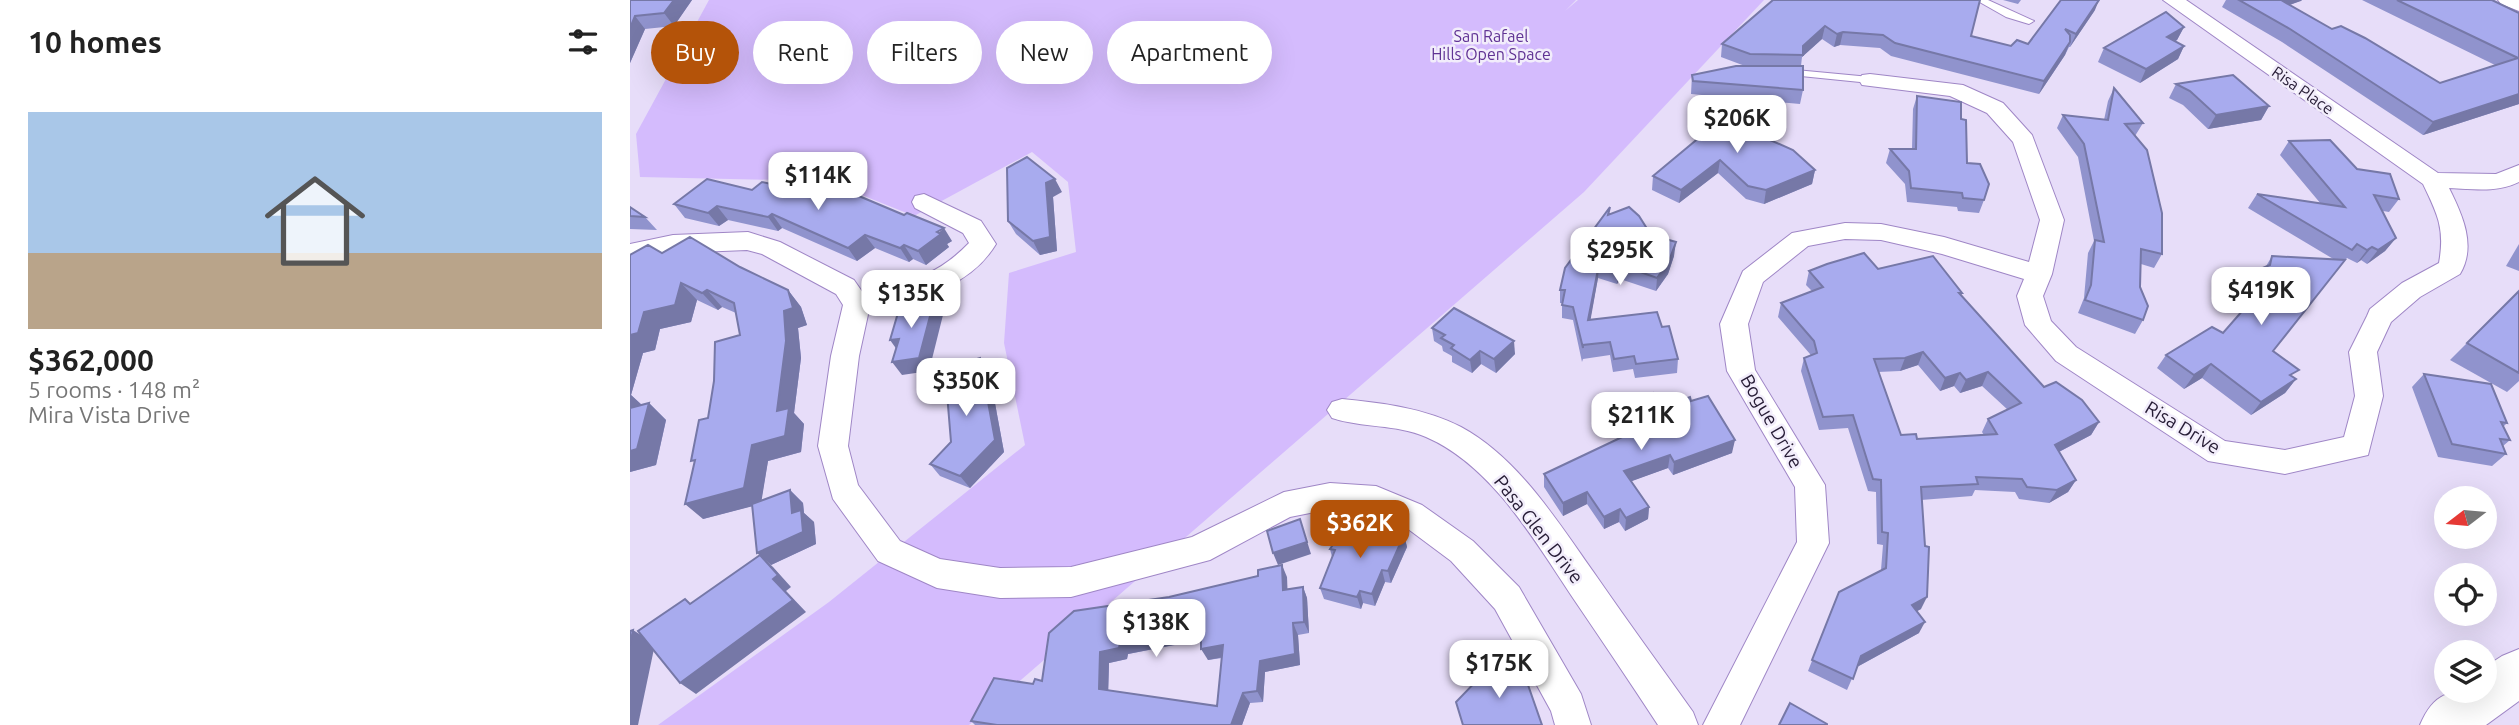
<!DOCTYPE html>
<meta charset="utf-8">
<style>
:root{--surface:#fff;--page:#f6f6f6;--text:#222;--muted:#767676;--line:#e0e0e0;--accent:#b45309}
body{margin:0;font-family:Ubuntu,sans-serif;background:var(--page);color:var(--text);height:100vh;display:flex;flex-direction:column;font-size:26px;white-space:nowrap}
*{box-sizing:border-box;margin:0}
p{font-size:23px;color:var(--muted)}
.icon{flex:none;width:38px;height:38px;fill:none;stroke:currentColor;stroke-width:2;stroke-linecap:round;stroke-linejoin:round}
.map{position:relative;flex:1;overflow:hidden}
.details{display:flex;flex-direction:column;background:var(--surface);width:630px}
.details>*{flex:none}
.banner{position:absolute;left:21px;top:21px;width:665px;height:63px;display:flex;gap:14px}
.needle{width:46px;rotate:254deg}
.tools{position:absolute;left:1804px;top:486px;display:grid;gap:14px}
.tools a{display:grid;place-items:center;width:63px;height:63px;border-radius:50%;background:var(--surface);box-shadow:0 7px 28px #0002;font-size:35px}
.price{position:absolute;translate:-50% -60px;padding:0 16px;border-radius:14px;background:#fff;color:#222;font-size:23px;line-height:46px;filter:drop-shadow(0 2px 4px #0008)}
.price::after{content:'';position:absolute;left:50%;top:42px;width:21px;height:16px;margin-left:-10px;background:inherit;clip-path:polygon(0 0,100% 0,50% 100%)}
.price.selected{background:var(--accent);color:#fff}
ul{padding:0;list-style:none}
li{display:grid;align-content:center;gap:14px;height:371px;padding:0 28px}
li+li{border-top:2px solid var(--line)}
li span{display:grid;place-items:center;height:217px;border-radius:0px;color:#555}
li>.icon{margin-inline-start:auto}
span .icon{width:126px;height:126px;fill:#fffc;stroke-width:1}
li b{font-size:30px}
h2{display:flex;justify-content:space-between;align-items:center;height:84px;padding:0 28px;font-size:30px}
.chip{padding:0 24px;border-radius:32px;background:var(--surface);box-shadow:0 7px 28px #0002;font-size:24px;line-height:63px}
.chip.selected{background:var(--accent);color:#fff}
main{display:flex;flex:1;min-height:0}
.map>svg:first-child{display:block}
.green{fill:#d4bbfd}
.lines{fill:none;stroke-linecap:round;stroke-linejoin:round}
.lane-casing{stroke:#9f86c6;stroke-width:2}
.street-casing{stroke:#9f86c6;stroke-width:2}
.secondary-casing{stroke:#9f86c6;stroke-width:2}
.lane{fill:#fff;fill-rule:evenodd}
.street{fill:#fff;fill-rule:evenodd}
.secondary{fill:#fff;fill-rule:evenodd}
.wall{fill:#9093cd;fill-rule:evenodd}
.shaded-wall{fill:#7678a7}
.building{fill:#a8abee;stroke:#7678a7;stroke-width:2;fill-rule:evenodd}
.labels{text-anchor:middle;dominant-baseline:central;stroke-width:5;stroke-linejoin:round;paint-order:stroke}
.far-park-label{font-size:16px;fill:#603394;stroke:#f2edfb}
.far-street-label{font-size:16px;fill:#261c35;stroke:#f2edfb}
.street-label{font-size:19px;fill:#261c35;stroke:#f2edfb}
</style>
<main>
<section class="details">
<h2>10 homes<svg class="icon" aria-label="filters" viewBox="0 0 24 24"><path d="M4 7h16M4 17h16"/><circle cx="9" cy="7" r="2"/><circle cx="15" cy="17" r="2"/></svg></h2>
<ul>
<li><span style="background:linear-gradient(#a9c7e8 65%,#b9a48a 0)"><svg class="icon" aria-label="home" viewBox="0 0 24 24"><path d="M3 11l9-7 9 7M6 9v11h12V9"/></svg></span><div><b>$362,000</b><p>5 rooms · 148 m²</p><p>Mira Vista Drive</p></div></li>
</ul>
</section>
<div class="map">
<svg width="1889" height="725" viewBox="0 0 1889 725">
<rect width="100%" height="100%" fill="#e7ddf9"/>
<path class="green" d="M79 0H946L935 11 948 0H1134L954 192 339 725H28L199 602 395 445 374 343 379 273 446 252 438 182 402 152 284 216 197 181 10 177 6 134Z"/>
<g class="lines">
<g class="lane-casing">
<g id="lane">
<path d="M1346 0H1358L1404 21 1399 24 1376 17Z"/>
<path d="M1155 69 1240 77 1245 80 1240 83 1151 74 1150 72Z"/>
</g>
</g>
<g class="street-casing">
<g id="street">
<path d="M1533 0H1556L1808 173 1866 174 1889 165V182C1867 193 1843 189 1819 188 1832 214 1847 246 1830 274L1790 297 1761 322 1747 352 1753 396 1738 455 1655 474 1578 461 1426 361 1395 325 1387 296 1394 279 1312 254 1251 240 1215 239 1178 246 1133 282 1118 324 1125 370 1195 485 1199 543 1110 725H1073L1167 542 1165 487 1097 371 1090 324 1113 271 1162 233 1215 223 1251 224 1314 237 1399 262 1410 220 1383 142 1357 113 1320 96 1232 85 1229 80 1232 75 1240 74 1333 85 1373 103 1402 135 1434 220 1422 274 1413 296 1421 321 1446 347 1595 441 1655 450 1714 437 1725 396 1719 352 1737 316 1740 309 1772 283 1809 263C1815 229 1808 215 1793 184Z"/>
<path d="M1868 0H1889V11L1871 4Z"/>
<path d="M294 194 351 221 366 244C338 290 287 298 239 310L229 356 218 446 228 485 270 541 310 559 370 568 441 567 562 537 654 492 700 483 746 486 792 505 843 541 889 587 951 694 961 725H925L921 711 865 609 821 561 770 523 743 512 700 509 660 517 580 560 441 597 370 598 307 588 248 561 203 499 188 446 201 356 213 305 206 294 132 254 117 250 43 253 0 262V244L43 235 118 232 150 242 224 280 233 293C279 281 305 278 339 243L333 233 285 208 282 202 285 196Z"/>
<path d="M712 399C752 403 795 408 831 427 890 459 929 524 967 577 998 622 1031 667 1063 712L1068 725H1028C1001 684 973 642 945 601 906 543 863 466 796 437 766 424 732 428 702 418L697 410 702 402Z"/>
</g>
</g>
<g class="secondary-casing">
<path id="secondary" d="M1889 649V701L1856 725H1790C1805 690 1821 691 1855 691V667L1872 656Z"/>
</g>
<use href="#lane" class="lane"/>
<use href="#street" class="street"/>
<use href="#secondary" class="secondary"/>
</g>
<g class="wall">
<path d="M0 0H62L44 26 15 29 0 63Z"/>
<path d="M1143 0 1341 36 1381 46 1398 44 1465 10 1440 47H1439L1435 55 1409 94 1261 56 1250 48 1210 45 1204 47 1192 39 1172 57 1171 66 1173 90 1170 104 1061 94 1062 75 1115 66 1091 57 1092 44Z"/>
<path d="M1373 0H1391L1388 4Z"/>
<path d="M1596 0H1672L1660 5 1702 29 1810 83 1865 65 1732 0H1862L1889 13V104L1793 135 1652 42 1592 7Z"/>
<path d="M1554 27 1547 40 1545 41 1554 46 1548 59 1510 83 1468 62 1474 48Z"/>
<path d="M1546 84 1639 106 1631 120 1578 129 1553 105 1539 98Z"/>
<path d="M1484 88 1513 123 1505 136 1532 254 1524 268 1511 264 1510 287 1513 320 1505 334 1448 313 1454 298 1458 253 1464 241 1448 157 1427 128 1433 115 1474 120 1478 101Z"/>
<path d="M1287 96 1331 119 1337 163 1354 200 1349 213 1328 211 1327 207 1277 202 1275 184 1256 163 1260 149H1282L1283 109Z"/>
<path d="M1137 121 1135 134 1132 136 1185 170 1182 184 1134 204 1116 199 1088 173 1049 203 1022 190 1023 176Z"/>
<path d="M1659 141 1727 169 1769 199 1759 212 1753 211 1766 238 1755 251 1737 264 1731 260 1727 263 1717 258 1712 264 1643 351 1663 378 1666 379 1655 393 1621 415 1572 378 1554 389 1527 368 1536 355 1593 333 1611 313 1607 297 1625 271 1635 268 1642 256 1705 260 1618 208 1627 194 1691 204 1650 155Z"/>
<path d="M77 179 322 241 317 244 319 247 296 265 283 259 279 262 245 248 227 261 152 228 148 231 98 220 89 226 55 218 44 204Z"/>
<path d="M432 192 423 197 427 251 410 255 386 234 378 221Z"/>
<path d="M0 207 15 217 27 230 0 229Z"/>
<path d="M979 215 1021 235 1044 256 1038 274 1026 291 990 279 987 284 968 278 960 320 1032 327 1048 359 1047 373 1005 378 1003 369 983 372 980 355 953 359 952 362 943 320 932 318V303H930V290Z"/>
<path d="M1889 244V271L1876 266Z"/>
<path d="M32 253 110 267 158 290 171 307 177 325 168 328 171 358 164 413 174 424 171 452 138 461 131 501 160 490 173 503 174 513 184 522 186 544 141 565 122 506 73 519 78 418 110 335 106 313 92 307 88 310 67 300 61 322 30 329 25 350 13 353 1 395 12 405 19 403 36 420 26 465 0 472V255Z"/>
<path d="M1248 269 1332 293 1331 296 1414 387 1469 422 1461 435 1429 452 1446 480 1438 492 1419 503 1389 499 1385 492 1345 490 1342 496 1291 500V609L1287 611 1289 633 1227 667 1217 690 1178 671 1209 592 1251 570 1253 545 1247 544 1246 492 1238 491 1218 428 1189 430 1171 371 1174 358 1181 356 1180 354 1148 317 1151 303 1182 291 1176 285 1179 271ZM1288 365 1310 391 1324 386 1330 393 1352 386 1378 410 1358 419 1352 432 1354 435 1287 439 1271 435 1248 372 1270 371Z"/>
<path d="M1889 291V381L1877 392 1820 360Z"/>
<path d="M802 328 885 354 866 373 851 364 842 373 822 362V356L813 351 812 346 804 341Z"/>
<path d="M350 358 359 371 374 452 340 488 310 476 300 464 321 442Z"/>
<path d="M1794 374 1877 423 1873 427 1880 440 1873 446 1876 454 1862 466 1808 457 1782 387Z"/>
<path d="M1061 401 1102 453 1043 475 1038 468 1001 481 1019 507 1018 519 995 531 989 522 974 529 957 504 933 516 914 487V474L1001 433 991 417 992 404 1032 407Z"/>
<path d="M774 535 777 547 761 583 755 582 745 606 733 603 731 609 694 599 690 588 702 557 700 549Z"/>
<path d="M657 577V589L673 587 677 598 679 633 668 635 670 665 635 672 633 702 620 703 612 725H345L341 721 403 684 412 681 539 597ZM571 640 578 660 592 658 587 706 478 691 479 663 497 659 498 654Z"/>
</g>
<g class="shaded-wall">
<path d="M44 0H62L44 26 34 13Z"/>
<path d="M1469 0 1465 10 1440 47 1446 34Z"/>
<path d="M1647 0H1672L1671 1 1641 11Z"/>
<path d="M5 16 15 29 0 63V28Z"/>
<path d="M1195 26 1192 39 1172 57 1173 46Z"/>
<path d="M1554 27 1547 40 1530 50 1537 37Z"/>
<path d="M1213 32 1210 45 1204 47 1207 34Z"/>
<path d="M1440 42 1435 55 1409 94 1414 81Z"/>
<path d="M1554 46 1548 59 1510 83 1516 69Z"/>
<path d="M1889 94V104L1793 135 1803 122Z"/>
<path d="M1639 106 1631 120 1578 129 1586 115Z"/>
<path d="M1137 121 1135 134 1122 146 1124 133Z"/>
<path d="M1090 160 1088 173 1049 203 1051 190Z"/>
<path d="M1185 170 1182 184 1134 204 1136 190Z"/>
<path d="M425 179 432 192 423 197 427 251 410 255 403 241 416 183Z"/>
<path d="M87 206 98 220 89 226 78 213Z"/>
<path d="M142 214 152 228 148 231 138 217Z"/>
<path d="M314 228 322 241 317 244 319 247 296 265 288 251Z"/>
<path d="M235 235 245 248 227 261 218 248Z"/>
<path d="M1766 238 1755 251 1737 264 1748 250Z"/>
<path d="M1046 242 1044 256 1038 274 1026 291 1027 278Z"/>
<path d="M274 245 283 259 279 262 270 248Z"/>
<path d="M1742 247 1731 260 1727 263 1737 250Z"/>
<path d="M969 264 968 278 958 334V320Z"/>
<path d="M991 265 990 279 987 284V271Z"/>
<path d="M51 283 67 300 61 322 30 329 25 350 13 353 1 395 15 408 0 417V335L14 312Z"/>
<path d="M77 290 92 307 88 310 72 293Z"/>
<path d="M158 290 171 307 177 325 168 328 171 358 164 413 174 424 171 452 138 461 131 504 73 519 55 504 122 445 147 411 154 311Z"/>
<path d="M304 301 313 315 299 371 272 375 262 362Z"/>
<path d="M269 339 270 354 260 340Z"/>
<path d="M884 341 885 354 866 373 864 359Z"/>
<path d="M850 351 851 364 842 373 840 360Z"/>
<path d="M1293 352 1288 365 1270 371 1275 358Z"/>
<path d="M350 358 359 371 374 452 340 488 330 476Z"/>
<path d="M1581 364 1572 378 1554 389 1564 375Z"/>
<path d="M1358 372 1352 386 1330 393 1336 380Z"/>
<path d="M1330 373 1324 386 1310 391 1315 378Z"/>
<path d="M1666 379 1655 393 1621 415 1631 402Z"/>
<path d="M19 403 36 420 26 465 0 472V451Z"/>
<path d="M1469 422 1461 435 1417 458 1425 445Z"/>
<path d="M1105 440 1102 453 1043 475 1044 462Z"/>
<path d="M1040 455 1038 468 994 484V471Z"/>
<path d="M1446 480 1438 492 1419 503 1427 490Z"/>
<path d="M160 490 173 503 174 513 184 522 186 544 141 565 127 553 162 513Z"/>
<path d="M957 492V504L933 516V503Z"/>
<path d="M1019 507 1018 519 995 531 996 518Z"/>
<path d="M990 509 989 522 974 529V517Z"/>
<path d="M670 519 681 554 648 565 643 553Z"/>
<path d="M774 535 777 547 761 583 758 571Z"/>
<path d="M130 555 143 567 161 587 156 591 176 612 66 694 50 683Z"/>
<path d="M652 565 657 577 658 602 653 590Z"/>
<path d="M752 570 755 582 745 606 742 594Z"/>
<path d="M673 587 677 598 679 633 674 622Z"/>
<path d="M730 591 733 603 731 609 727 597Z"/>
<path d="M1297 597 1291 609 1276 617 1282 605Z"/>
<path d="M1295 622 1289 633 1225 668 1231 656Z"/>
<path d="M663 623 668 635 670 665 635 672 633 702 627 691 630 661Z"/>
<path d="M571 627 578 638 498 654 497 659 479 663 478 700 469 689 470 652 490 643Z"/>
<path d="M3 630 25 644 8 725H0V645Z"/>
<path d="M593 645 599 656 578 660 571 649Z"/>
<path d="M613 693 620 703 612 725H601Z"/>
</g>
<g class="building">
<path d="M0 0H44L34 13 5 16 0 28Z"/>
<path d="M1143 0H1350L1341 36 1381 46 1387 40 1398 44 1431 0H1469L1446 34 1435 29 1440 35V42L1414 81 1265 43 1253 35 1213 32 1207 34 1195 26 1173 46V55L1120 54 1092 44Z"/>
<path d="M1609 0H1651L1702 29 1711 26 1735 38 1810 83 1888 58 1767 0H1862L1889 13V94L1803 122 1660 29Z"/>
<path d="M1536 12 1554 27 1537 37 1554 46 1516 69 1474 48Z"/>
<path d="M1106 66H1173V90L1063 81 1062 75Z"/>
<path d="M1603 75 1639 106 1586 115 1560 91 1546 84Z"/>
<path d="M1484 88 1513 123 1495 124 1517 150 1532 213V254L1511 249 1510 287 1518 306 1513 320 1455 300 1461 285 1465 240 1474 242 1454 144 1433 115 1478 120Z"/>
<path d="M1287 96 1331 102V119L1336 120 1337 163 1350 164 1359 184 1354 200 1333 198 1332 193 1281 188 1279 171 1260 149H1286Z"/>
<path d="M1106 107 1137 121 1124 133 1163 150 1185 170 1136 190 1118 186 1090 160 1051 190 1023 176Z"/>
<path d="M1700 140 1727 169 1760 174 1769 199 1744 195 1766 238 1748 250 1742 247 1737 250 1727 244 1722 250 1627 194 1715 207 1659 141Z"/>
<path d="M397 157 425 179 416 183 420 237 403 241 378 221 377 168Z"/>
<path d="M77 179 122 190 132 182 183 193 198 183 274 215 277 213 314 228 307 232 311 234 288 251 274 245 270 248 235 235 218 248 142 214 138 217 87 206 78 213 44 204Z"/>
<path d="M0 207 15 217 0 216Z"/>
<path d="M980 207 978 215 999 207 1009 216 1021 235 1046 242 1039 261 1027 278 991 265 987 271 969 264 958 320 1027 312 1032 327 1039 326 1048 359 1006 364 1004 356 984 359 980 342 953 345V348L943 307 932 305 935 290H930L935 268Z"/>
<path d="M60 237 110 267 158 290 163 308 154 311 156 341 147 411 159 408 155 436 122 445 114 488 55 504 65 460 61 461 69 420 78 418 84 381 85 342 110 335 104 303 77 290 72 293 51 283 45 305 14 312 8 333 0 335V255L18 245 32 253Z"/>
<path d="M1234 253 1248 269 1303 256 1332 293H1329L1414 387 1426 382 1452 400 1469 422 1425 445 1446 480 1427 490 1397 487 1392 479 1346 477 1348 484 1291 487 1295 546 1299 547 1297 597 1282 605 1295 622 1231 656 1223 679 1182 660 1209 592 1256 568 1258 533 1252 532 1251 480 1243 479 1223 415 1193 417 1174 358 1187 353 1184 341 1151 303 1193 287 1179 271 1197 264ZM1293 352 1315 378 1330 373 1336 380 1358 372 1391 403 1358 419 1367 434 1287 439 1286 434 1271 435 1244 359 1275 358Z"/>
<path d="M1642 256 1715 260 1643 351 1669 370 1660 375 1666 379 1631 402 1581 364 1564 375 1536 355 1582 327 1593 333 1621 301 1616 284 1625 271 1640 265Z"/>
<path d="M1889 291V373L1837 343Z"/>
<path d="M304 301 289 358 262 362 269 339 260 340 270 306Z"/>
<path d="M824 308 884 341 864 359 850 351 840 360 821 348 824 345 811 338 815 335 802 328Z"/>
<path d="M350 358 365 440 330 476 300 464 321 442 315 369Z"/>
<path d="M1794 374 1861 384 1877 423 1871 422 1880 440 1870 439 1876 454 1822 444Z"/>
<path d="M1023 393 1032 407 1060 397 1061 401 1078 396 1105 440 1044 462 1040 455 994 471 1019 507 996 518 990 509 974 517 957 492 933 503 914 474 1007 430 992 404Z"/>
<path d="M19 403 7 449 0 451V408Z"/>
<path d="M160 490 162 513 171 510 173 532 127 553 122 504Z"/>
<path d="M670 519 677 542 643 553 637 531Z"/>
<path d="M715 527 741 533 743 528 774 535 758 571 752 570 742 594 730 591 727 597 690 588 705 550 700 549Z"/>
<path d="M130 555 148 575 143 579 163 600 50 683 8 631 55 599 60 604Z"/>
<path d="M652 565 653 590 673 587 674 622 663 623 665 654 630 661 627 691 613 693 601 725H367L341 721 364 678 403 684 405 679 412 681 419 633 444 611 539 597 628 576V570ZM571 627V649L593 645 587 706 469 689 470 652 489 648 490 643Z"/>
<path d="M3 630 0 645V631Z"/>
<path d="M890 662 912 725H833L826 702 852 675Z"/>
<path d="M1160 703 1197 724V725H1149Z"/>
</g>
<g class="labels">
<g class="far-park-label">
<text x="861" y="36">San Rafael<tspan x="861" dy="18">Hills Open Space</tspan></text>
</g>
<g class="far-street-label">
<text transform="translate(1673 90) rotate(35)">Risa Place</text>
</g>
<g class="street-label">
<text transform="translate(1142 421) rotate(60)">Bogue Drive</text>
<text transform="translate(1553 427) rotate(31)">Risa Drive</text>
<text transform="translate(909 529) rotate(52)">Pasa Glen Drive</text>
</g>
</g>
</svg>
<div class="tools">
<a><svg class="needle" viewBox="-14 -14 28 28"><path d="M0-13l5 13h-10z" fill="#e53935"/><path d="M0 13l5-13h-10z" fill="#767676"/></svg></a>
<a><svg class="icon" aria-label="locate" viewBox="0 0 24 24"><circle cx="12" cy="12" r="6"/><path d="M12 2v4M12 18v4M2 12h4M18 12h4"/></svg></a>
<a><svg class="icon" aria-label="layers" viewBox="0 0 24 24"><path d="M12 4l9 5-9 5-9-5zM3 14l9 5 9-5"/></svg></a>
</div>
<b class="price" style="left:1107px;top:155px">$206K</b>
<b class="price" style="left:188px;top:212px">$114K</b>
<b class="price" style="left:990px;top:287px">$295K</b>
<b class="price" style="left:1631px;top:327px">$419K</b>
<b class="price" style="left:281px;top:330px">$135K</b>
<b class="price" style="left:336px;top:418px">$350K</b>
<b class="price" style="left:1011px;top:452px">$211K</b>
<b class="price selected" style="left:730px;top:560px">$362K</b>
<b class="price" style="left:526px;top:659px">$138K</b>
<b class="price" style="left:869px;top:700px">$175K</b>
<div class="banner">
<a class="chip selected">Buy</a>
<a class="chip">Rent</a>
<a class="chip">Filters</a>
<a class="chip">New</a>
<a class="chip">Apartment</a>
</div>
</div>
</main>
